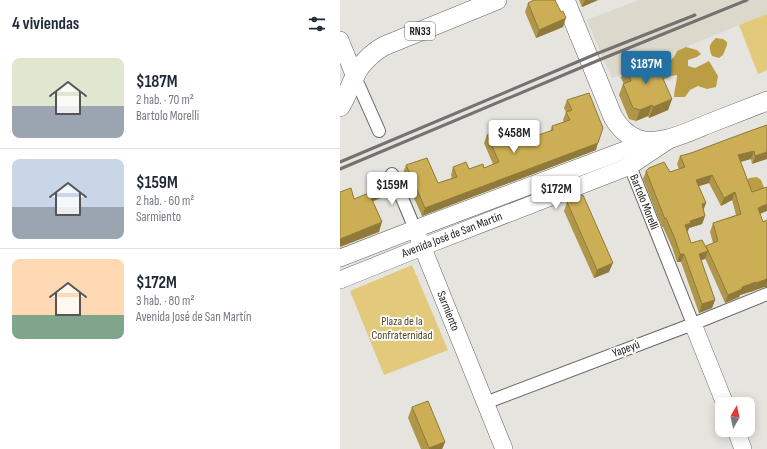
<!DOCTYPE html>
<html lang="es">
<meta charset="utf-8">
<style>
:root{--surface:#fff;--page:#f2f2f3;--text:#1f2937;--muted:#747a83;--line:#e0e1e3;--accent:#2371a3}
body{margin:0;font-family:"Sofia Sans Condensed",sans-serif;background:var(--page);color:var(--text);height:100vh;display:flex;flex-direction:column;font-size:15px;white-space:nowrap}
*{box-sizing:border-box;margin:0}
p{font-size:13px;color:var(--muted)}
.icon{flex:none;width:22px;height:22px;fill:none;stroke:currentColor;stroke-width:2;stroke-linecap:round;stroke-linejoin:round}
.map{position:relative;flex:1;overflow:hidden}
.side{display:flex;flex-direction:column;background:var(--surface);width:340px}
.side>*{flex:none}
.needle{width:26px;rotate:9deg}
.fabs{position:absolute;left:375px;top:397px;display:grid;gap:8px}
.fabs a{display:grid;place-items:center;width:40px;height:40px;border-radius:8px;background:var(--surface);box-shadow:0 2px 10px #0003;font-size:20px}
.price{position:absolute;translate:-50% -34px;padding:0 9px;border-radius:4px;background:#fff;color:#222;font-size:13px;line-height:26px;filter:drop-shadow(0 1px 2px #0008)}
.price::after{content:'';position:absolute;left:50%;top:24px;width:12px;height:9px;margin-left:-6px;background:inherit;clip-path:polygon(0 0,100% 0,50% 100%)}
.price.current{background:var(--accent);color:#fff}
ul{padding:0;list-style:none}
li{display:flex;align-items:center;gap:12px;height:100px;padding:0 12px}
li+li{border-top:1px solid var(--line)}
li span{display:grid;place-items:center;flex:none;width:112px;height:80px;border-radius:8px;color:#555}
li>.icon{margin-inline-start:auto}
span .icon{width:48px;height:48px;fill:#fffc;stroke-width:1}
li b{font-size:17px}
h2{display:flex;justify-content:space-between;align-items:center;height:48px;padding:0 12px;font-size:17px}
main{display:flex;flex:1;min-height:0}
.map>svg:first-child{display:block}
.built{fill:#dcd8cc}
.green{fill:#e3c97b}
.forest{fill:#bb9e43}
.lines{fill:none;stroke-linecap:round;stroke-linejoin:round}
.street-casing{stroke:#676561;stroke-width:14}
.secondary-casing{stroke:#676561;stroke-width:18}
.primary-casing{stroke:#676561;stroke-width:20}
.street{stroke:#fff;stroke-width:12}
.secondary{stroke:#fff;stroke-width:17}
.primary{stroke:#fff;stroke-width:19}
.rail{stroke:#73726f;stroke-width:3}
.wall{fill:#af9648;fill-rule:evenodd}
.shaded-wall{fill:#8f7a3b}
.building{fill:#ccae54;stroke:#8f7a3b}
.labels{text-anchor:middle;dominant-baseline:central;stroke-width:3.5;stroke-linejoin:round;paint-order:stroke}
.shield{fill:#fff;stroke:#646462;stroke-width:1}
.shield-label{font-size:11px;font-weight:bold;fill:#22211f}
.street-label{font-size:12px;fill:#22211f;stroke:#fff}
.park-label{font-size:12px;fill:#50441e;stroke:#fff}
</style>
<main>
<section class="side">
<h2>4 viviendas<svg class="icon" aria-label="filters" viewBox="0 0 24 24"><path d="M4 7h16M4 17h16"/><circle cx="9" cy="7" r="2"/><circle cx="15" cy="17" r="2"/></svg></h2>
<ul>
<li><span style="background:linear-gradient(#dfe7d0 60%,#9aa5b1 0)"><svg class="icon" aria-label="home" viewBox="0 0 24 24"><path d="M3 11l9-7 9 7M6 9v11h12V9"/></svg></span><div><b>$187M</b><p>2 hab. · 70 m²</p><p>Bartolo Morelli</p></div></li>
<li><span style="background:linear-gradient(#c9d6e8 60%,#9aa5b1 0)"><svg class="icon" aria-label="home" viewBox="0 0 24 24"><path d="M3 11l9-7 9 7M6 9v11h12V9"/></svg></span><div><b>$159M</b><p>2 hab. · 60 m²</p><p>Sarmiento</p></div></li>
<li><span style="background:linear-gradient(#ffd9b3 70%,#7fa58c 0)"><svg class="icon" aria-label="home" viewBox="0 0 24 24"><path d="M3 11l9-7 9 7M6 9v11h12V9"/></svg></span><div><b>$172M</b><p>3 hab. · 80 m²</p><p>Avenida José de San Martín</p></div></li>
</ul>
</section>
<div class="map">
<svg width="427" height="449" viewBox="0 0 427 449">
<rect width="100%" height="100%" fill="#e5e4df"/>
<path class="built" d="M299 0H427V14L399 25 272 78 259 49 247 20Z"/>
<g class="green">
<path d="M427 14V70L418 74 399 25Z"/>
<path d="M72 265 108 350 44 375 10 291Z"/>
</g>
<g class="forest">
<path d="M376 38 383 39 387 42V45L383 55 379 58 372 56C368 46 369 45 376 38Z"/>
<path d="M346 47 357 50 361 54 357 57 348 60V66L355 68 369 61 378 76 376 87 367 89 358 86 350 90 345 97H334C334 90 337 82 337 75L331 76 321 81 315 63C326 66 333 61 337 51Z"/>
<path d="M417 177 421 180 425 190 409 201V189L411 188 406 183 409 178Z"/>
</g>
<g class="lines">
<g class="street-casing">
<g id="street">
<path d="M15 77 39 131"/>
<path d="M290 166 353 324"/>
<path d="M52 174 75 229"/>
<path d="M145 403 353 324 427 294"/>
</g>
</g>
<g class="secondary-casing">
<g id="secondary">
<path d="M0 40 15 77"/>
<path d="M78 236 164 449"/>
<path d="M0 258 75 229 285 150 310 142"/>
<path d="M0 280 82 247 290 166 332 138"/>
<path d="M353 324 385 404"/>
<path d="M396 430 403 449"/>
</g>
</g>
<g class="primary-casing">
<g id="primary">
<path d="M225 0 273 117C279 127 286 135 297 139 319 148 352 130 373 122 391 115 409 108 427 101"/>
<path d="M0 107C8 95 12 79 20 67 27 58 35 51 44 46L157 0"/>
</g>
</g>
<use href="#street" class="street"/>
<use href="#secondary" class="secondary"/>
<use href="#primary" class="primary"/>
<g class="rail">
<path d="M0 162 256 54 355 15"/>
<path d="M0 169 259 60 407 0"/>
</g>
</g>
<g class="wall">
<path d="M239 0H258L242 7Z"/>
<path d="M188 3 223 27 196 38 185 12Z"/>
<path d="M285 68 332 99 328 110 309 118 308 116 296 121 289 119 279 95 283 84H284L281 78Z"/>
<path d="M227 100 256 150 82 216 63 173 66 165 98 183 112 178 111 175 113 167 129 169 144 168 153 164 144 143 147 135 166 128 168 123 187 139 210 132 212 126 224 122 223 120 226 112 224 108Z"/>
<path d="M427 125 412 164 411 159 401 162 423 222 427 220V287H424L413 291 400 295 399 297 385 303 365 258 361 260 375 300 372 308 359 313 341 262H337L332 247 323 227H322L303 179 306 171 330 172 339 169 337 164 340 156 351 153ZM369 183 381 206 392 200 396 215 373 223 370 232 373 243 366 246H365L351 243 347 231 349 228 362 224 365 216 363 210 366 203 358 186Z"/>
<path d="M227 202 269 272 254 278 224 211Z"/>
<path d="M72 407 105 442 102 449H81L68 418Z"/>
</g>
<g class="shaded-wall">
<path d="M246 0H258L242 7 244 1Z"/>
<path d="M226 18 223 27 196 38 199 30Z"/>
<path d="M332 99 328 110 309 118 313 107Z"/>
<path d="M312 105 308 116 296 121 300 110Z"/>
<path d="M258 143 256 150 82 216 85 208Z"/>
<path d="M414 151 411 159 395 163 398 155Z"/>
<path d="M427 152V159L412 164 415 156Z"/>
<path d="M372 175 369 183 353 188 356 180Z"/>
<path d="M395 192 392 200 381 206 384 198Z"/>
<path d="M42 195 41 198 31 202 32 199Z"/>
<path d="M366 203 363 211 362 204Z"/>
<path d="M427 204V211L415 216 418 208Z"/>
<path d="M365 216 362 224 349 228 348 231 342 233 345 225 350 221Z"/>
<path d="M42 222 39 232 0 247V239Z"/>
<path d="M368 251 365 259 356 262 359 254Z"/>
<path d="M340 254H344L341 262H337Z"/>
<path d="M273 263 269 272 254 278 257 270Z"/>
<path d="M427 279V287H424L413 291 416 283Z"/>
<path d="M416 282 413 291 400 295 399 297 385 303 388 295 402 287Z"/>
<path d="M375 300 372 308 359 313 362 304Z"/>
<path d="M105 442 102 449H89V448Z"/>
</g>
<g class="building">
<path d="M194 0H215L221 12 223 11 226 18 199 30 188 3Z"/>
<path d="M313 56 332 99 313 107 312 105 300 110 293 108 283 84 291 81 285 68Z"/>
<path d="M249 93 263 128 258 143 85 208 66 165 87 158 98 183 117 177 113 167 126 162 129 169 143 164 144 168 159 162 147 135 170 127 168 123 180 121 187 139 213 130 212 126 230 120 226 112 232 110 227 100Z"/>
<path d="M427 125V152L415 156 414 151 398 155 412 192 427 187V204L418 208 423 222 427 220V279L416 283V282L402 287V289L388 295 366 246 378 241 373 223 401 214 395 192 384 198 372 175 356 180 366 203 362 204 365 216 350 221 351 223 345 225 351 243 362 240 368 251 359 254 375 300 362 304 344 254H340L335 239 326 218 325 219 306 171 309 168 324 162 330 172 345 167 340 156 351 153 407 132Z"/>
<path d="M11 188 14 199 29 193 42 222 0 239V192Z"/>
<path d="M39 188 42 195 32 199 29 192Z"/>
<path d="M243 195 273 263 257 270 227 202Z"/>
<path d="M88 401 105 442 89 448 72 407Z"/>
</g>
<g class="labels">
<rect class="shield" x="65" y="22" width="30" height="18" rx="3"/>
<g class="shield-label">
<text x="80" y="31">RN33</text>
</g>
<g class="street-label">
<text transform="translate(304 202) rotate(68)">Bartolo Morelli</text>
<text transform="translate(112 235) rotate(-21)">Avenida José de San Martín</text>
<text transform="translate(108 311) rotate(68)">Sarmiento</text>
<text transform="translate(286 349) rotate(-21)">Yapeyú</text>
</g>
<g class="park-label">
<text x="62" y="321">Plaza de la<tspan x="62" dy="14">Confraternidad</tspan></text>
</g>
</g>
</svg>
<div class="fabs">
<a><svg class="needle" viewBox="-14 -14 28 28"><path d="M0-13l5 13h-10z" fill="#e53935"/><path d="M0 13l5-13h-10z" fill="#747a83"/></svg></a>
</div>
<b class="price current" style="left:306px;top:85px">$187M</b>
<b class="price" style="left:174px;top:154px">$458M</b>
<b class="price" style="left:52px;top:206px">$159M</b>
<b class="price" style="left:216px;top:210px">$172M</b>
</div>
</main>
